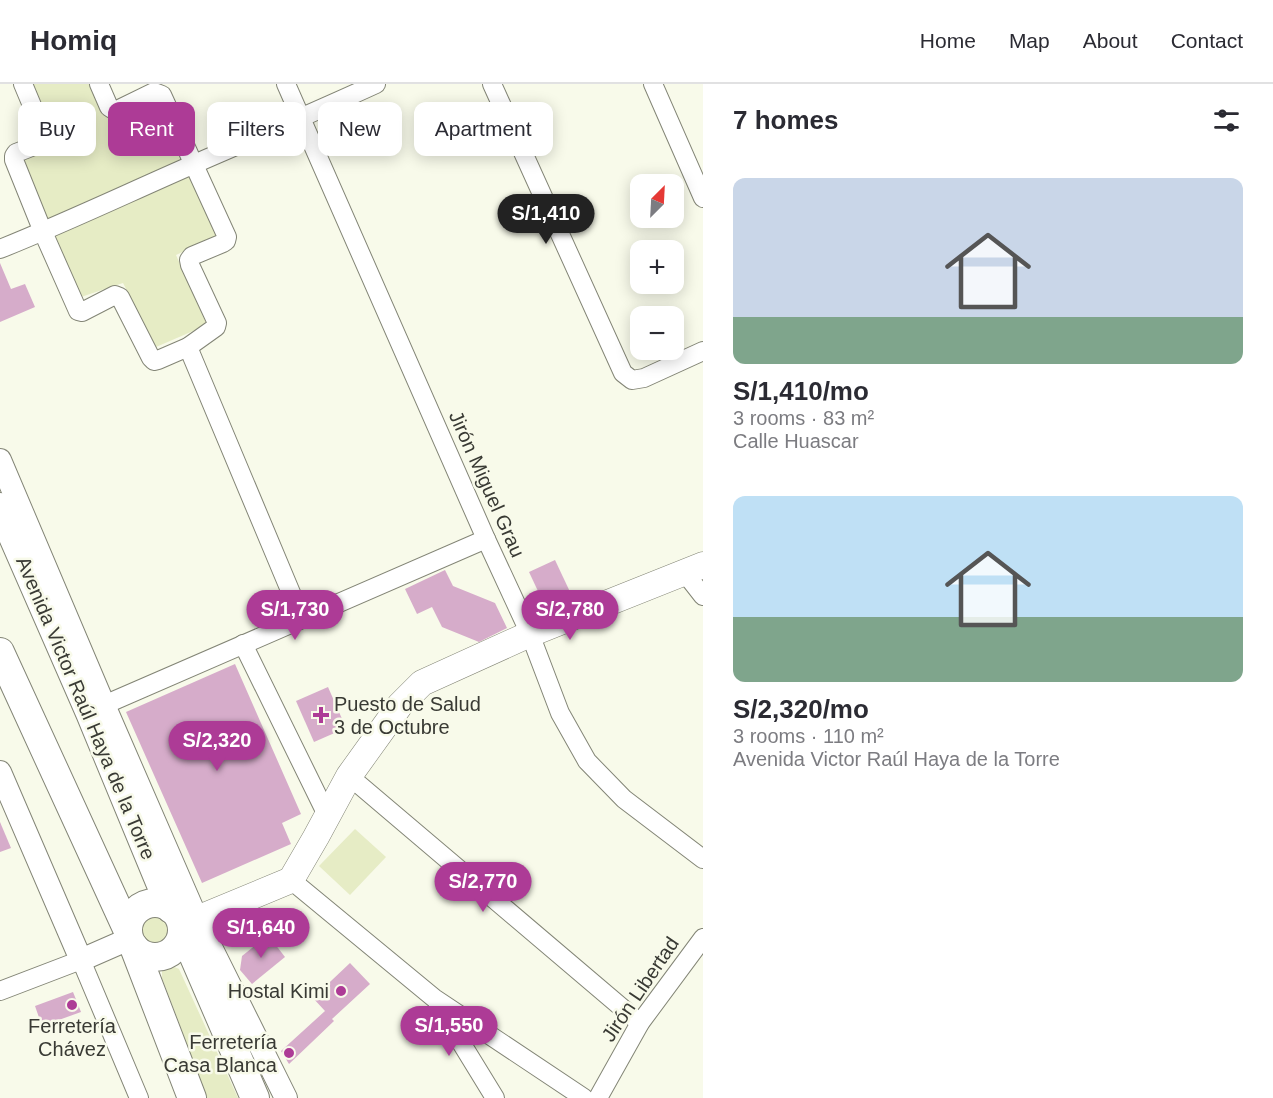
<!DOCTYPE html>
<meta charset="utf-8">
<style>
:root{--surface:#fff;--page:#f2f2f3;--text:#2b2b33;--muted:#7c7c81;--line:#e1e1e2;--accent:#ad3b96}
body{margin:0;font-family:Helvetica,sans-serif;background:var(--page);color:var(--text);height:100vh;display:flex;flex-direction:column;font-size:22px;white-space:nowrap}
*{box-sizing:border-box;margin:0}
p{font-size:20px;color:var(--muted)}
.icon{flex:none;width:33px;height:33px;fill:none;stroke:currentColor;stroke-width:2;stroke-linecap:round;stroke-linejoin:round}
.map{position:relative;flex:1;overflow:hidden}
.drawer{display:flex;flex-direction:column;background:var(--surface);width:570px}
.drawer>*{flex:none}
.top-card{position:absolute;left:18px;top:18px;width:570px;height:54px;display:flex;gap:12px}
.needle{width:39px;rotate:24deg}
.buttons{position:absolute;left:630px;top:90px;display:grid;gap:12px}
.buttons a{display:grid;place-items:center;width:54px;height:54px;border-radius:12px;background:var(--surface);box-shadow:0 3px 15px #0003;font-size:30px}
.price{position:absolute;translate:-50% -51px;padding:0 14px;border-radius:21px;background:var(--accent);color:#fff;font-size:20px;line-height:39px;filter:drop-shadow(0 2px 3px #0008)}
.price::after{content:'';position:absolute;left:50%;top:36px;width:18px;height:14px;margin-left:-9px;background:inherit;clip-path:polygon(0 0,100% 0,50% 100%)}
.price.selected{background:#222;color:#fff}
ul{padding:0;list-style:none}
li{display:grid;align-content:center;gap:12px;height:318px;padding:0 30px}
li span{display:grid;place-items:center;height:186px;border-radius:12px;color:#555}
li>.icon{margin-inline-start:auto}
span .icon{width:108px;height:108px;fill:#fffc;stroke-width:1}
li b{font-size:26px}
h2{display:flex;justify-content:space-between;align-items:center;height:72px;padding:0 30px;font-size:26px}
.chip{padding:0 21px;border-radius:12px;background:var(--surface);box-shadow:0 3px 15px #0003;font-size:21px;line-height:54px}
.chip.selected{background:var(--accent);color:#fff}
header{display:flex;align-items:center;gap:36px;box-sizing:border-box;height:84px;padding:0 30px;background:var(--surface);border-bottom:2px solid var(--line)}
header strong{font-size:28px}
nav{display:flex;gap:33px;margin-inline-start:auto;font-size:21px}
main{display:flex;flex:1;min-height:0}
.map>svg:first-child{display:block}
.green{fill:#e6ecc5}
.building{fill:#d6acca}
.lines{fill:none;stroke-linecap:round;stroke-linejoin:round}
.minor-casing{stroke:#838576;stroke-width:20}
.tertiary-casing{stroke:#838576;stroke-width:24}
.secondary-casing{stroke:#838576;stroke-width:27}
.primary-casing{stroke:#838576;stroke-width:30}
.minor{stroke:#fff;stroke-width:18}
.tertiary{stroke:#fff;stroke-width:22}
.secondary{stroke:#fff;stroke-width:26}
.primary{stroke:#fff;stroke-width:28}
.poi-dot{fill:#ad3b96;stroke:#f8faea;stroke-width:2}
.labels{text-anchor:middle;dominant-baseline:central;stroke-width:5;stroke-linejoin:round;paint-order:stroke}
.street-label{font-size:20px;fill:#393a34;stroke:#f8faea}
.poi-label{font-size:20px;fill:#393a34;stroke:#f8faea;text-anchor:end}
</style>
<header>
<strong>Homiq</strong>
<nav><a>Home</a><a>Map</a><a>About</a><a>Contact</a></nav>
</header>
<main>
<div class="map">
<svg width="703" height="1014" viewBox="0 0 703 1014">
<rect width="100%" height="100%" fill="#f8faea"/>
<g class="green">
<path d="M30 0H93L108 33 156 15 219 151 176 171 207 241 156 263 123 199 81 213 21 75 55 58Z"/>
<path d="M355 745 386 773 350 811 319 782Z"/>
<circle cx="155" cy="846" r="14"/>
<path d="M170 881 179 885 238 1014H207L162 894V885L166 882Z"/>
</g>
<g class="building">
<path d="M0 179 11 205 25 200 35 223 0 238Z"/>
<path d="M555 476 571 510 545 522 529 488Z"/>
<path d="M445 486 453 502 495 519 507 544 479 558 442 543 432 523 417 530 405 505Z"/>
<path d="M235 580 301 730 282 739 291 760 202 799 126 628Z"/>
<path d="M328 603 346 644 314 658 296 617Z"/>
<path d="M0 738 11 764 0 768Z"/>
<path d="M268 851 285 873 252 900 240 886 242 872Z"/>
<path d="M350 879 370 900 332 935 334 937 289 980 281 967 325 927 313 914Z"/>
<path d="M73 908 81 928 42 942 35 922Z"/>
</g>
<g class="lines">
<g class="minor-casing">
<g id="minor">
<path d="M23 0 46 55 44 58 16 69 14 72V76L43 148 78 227 82 228 115 211 120 213 151 274 154 277 158 276 188 263 216 243 217 239 190 181 189 176 192 172 223 159 226 157 227 153 162 11 154 8 117 26 112 25 109 23 99 0"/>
<path d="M286 0 486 455 530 550 560 629 587 677 624 715 703 775"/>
<path d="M492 0 623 289 632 296 644 294 703 267"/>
<path d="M653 0 703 114"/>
<path d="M0 165C65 139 128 109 192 81 254 54 315 28 376 0"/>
<path d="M188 263 302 535"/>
<path d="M685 489 703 512"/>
<path d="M243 560 327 731"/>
<path d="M94 627 104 621 486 455"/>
<path d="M349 692 640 939"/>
<path d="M291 796 434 914 584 1014"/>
<path d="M0 907 81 876 139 1014"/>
<path d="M438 921 495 1014"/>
<path d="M598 1014 640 939 703 854"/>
</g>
</g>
<g class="tertiary-casing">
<g id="tertiary">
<path d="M0 376 104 621 197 835 286 1014"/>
<path d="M0 688 81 876 129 855"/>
</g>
</g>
<g class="secondary-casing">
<path id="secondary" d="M197 835 291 796 316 753 349 692 400 621 422 599 530 550 703 481"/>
</g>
<g class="primary-casing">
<g id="primary">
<path d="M0 423 90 629 171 825"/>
<path d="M0 568 128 847"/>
<circle cx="155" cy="846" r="27"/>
<path d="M182 845 255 1014"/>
<path d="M134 863 192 1014"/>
</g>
</g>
<use href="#minor" class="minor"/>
<use href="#tertiary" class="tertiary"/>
<use href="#secondary" class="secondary"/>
<use href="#primary" class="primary"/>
</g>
<g class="poi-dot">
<path d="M318 622h6v6h6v6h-6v6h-6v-6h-6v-6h6z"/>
<circle cx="341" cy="907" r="6"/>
<circle cx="72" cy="921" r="6"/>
<circle cx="289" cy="969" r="6"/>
</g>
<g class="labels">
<g class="street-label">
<text transform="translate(487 400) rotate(66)">Jirón Miguel Grau</text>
<text transform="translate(86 624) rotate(67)">Avenida Victor Raúl Haya de la Torre</text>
<text transform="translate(640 905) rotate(-56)">Jirón Libertad</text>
</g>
<g class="poi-label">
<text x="334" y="620" text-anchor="start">Puesto de Salud<tspan x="334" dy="23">3 de Octubre</tspan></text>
<text x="329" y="907">Hostal Kimi</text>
<text x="72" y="942" text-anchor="middle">Ferretería<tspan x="72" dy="23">Chávez</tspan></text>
<text x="277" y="958">Ferretería<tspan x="277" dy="23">Casa Blanca</tspan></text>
</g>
</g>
</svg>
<div class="buttons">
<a><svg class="needle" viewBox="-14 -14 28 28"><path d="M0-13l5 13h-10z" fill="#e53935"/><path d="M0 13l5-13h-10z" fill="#7c7c81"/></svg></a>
<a>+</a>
<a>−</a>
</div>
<b class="price selected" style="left:546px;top:161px">S/1,410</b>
<b class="price" style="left:295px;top:557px">S/1,730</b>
<b class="price" style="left:570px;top:557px">S/2,780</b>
<b class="price" style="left:217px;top:688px">S/2,320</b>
<b class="price" style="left:483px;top:829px">S/2,770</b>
<b class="price" style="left:261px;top:875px">S/1,640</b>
<b class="price" style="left:449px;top:973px">S/1,550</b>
<div class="top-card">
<a class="chip">Buy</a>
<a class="chip selected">Rent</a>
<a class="chip">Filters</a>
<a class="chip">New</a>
<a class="chip">Apartment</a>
</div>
</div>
<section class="drawer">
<h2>7 homes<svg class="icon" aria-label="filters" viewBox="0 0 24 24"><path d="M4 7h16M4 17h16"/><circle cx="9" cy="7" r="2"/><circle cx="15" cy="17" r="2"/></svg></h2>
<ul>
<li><span style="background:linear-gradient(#c9d6e8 75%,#7fa58c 0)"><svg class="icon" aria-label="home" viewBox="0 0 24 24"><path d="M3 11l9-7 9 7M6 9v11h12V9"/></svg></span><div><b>S/1,410/mo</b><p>3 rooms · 83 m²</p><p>Calle Huascar</p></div></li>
<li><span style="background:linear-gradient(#bfe0f5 65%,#7fa58c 0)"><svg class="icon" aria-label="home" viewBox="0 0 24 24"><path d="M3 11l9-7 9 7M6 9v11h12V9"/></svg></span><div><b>S/2,320/mo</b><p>3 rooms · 110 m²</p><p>Avenida Victor Raúl Haya de la Torre</p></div></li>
</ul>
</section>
</main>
